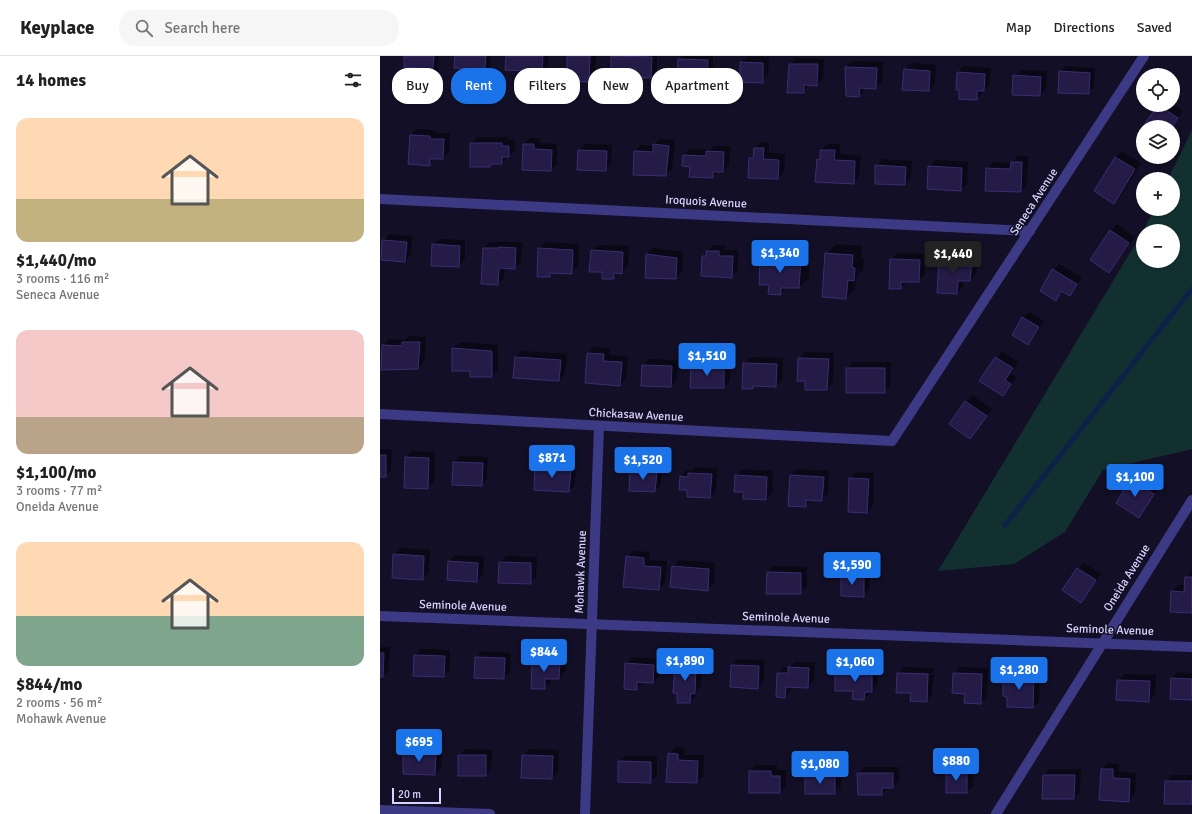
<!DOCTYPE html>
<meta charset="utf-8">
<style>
:root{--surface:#fff;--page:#f6f6f6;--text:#222;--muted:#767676;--line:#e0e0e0;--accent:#1a73e8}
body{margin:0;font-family:Signika,sans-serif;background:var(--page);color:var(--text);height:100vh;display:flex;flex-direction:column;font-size:15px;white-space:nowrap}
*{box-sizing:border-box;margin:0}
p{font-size:13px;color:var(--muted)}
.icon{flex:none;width:22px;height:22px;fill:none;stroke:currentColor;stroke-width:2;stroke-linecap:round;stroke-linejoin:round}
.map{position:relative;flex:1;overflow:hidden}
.sheet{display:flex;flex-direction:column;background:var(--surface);width:380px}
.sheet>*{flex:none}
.banner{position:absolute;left:12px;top:12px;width:380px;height:36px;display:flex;gap:8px}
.controls{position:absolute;left:756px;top:12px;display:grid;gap:8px}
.controls a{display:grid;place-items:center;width:44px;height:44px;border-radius:50%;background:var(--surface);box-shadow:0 1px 3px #0004;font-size:20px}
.scale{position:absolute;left:12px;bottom:10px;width:49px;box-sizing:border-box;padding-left:4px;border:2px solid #d9d4ff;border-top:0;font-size:11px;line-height:14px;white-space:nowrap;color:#d9d4ff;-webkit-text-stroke:3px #130f26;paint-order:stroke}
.price{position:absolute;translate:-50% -34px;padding:0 9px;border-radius:4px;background:var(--accent);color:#fff;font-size:13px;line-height:26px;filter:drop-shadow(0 1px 2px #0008)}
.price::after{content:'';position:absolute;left:50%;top:24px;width:12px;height:9px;margin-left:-6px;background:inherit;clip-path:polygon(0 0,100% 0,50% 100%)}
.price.active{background:#222;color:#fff}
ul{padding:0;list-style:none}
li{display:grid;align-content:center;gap:8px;height:212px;padding:0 16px}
li span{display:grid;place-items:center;height:124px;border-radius:12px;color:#555}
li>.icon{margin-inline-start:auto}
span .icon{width:72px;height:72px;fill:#fffc;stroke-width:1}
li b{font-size:17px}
h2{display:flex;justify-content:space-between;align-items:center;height:48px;padding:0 16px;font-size:17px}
.pill{padding:0 14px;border-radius:16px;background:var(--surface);box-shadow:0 1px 3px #0004;font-size:14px;line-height:36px}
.pill.active{background:var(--accent);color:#fff}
header{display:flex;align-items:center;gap:24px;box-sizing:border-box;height:56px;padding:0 20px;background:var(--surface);border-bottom:1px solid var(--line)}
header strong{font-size:19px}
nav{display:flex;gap:22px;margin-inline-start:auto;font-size:14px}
.search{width:280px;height:36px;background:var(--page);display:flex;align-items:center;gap:10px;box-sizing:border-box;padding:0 14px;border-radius:16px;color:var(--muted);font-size:15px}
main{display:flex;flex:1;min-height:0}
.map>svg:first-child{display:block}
.green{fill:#12302f;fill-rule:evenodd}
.shadow{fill:#0007;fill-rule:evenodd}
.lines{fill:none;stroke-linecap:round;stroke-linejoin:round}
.stream{stroke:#0c2248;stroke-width:5}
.building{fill:#241b47;stroke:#3b2d73}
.street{stroke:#3d3a85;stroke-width:10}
.labels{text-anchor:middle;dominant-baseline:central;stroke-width:3;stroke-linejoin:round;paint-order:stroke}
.street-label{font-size:12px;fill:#d9d4ff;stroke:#130f26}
</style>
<header>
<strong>Keyplace</strong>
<div class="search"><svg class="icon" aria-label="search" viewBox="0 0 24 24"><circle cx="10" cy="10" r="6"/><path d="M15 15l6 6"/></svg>Search here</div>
<nav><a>Map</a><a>Directions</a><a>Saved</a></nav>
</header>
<main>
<section class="sheet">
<h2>14 homes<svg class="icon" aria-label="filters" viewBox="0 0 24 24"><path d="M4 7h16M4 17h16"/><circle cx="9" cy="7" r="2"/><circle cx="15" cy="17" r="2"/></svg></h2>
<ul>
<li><span style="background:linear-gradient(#ffd9b3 65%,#c2b280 0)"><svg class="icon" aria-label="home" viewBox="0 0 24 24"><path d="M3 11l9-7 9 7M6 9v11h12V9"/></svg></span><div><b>$1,440/mo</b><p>3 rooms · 116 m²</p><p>Seneca Avenue</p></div></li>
<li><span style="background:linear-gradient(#f6c9c9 70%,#b9a48a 0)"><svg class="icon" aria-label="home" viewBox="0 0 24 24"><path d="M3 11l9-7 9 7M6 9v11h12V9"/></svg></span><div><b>$1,100/mo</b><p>3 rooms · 77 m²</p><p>Oneida Avenue</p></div></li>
<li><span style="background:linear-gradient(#ffd9b3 60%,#7fa58c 0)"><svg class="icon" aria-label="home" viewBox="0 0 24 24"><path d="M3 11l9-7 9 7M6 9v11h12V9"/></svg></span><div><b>$844/mo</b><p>2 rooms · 56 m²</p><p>Mohawk Avenue</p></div></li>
</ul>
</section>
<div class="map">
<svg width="812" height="758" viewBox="0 0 812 758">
<rect width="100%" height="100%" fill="#130f26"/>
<path class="green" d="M812 74V393L723 414 685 476 634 508 558 515 762 177 774 153H793V123H788ZM763 175H793V205H763Z"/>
<g class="shadow">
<path d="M25 0H59L58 13 52 20Z"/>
<path d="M76 0H111L110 16 104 22Z"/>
<path d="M127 0H169L168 9 162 15 126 13Z"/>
<path d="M188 0H216L214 19 208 25 192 13Z"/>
<path d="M232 0H277V15L270 21Z"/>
<path d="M302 0H333V16L326 22H317L316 25 310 31 299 3Z"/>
<path d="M368 0 389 1 388 19 382 26 361 6Z"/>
<path d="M416 2 444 3 443 22 437 29H429L423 36 410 8Z"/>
<path d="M473 5 503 6 502 26 496 32H485L479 40 466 31V11Z"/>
<path d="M531 7 556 9 555 28 548 34 525 13Z"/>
<path d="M584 10 611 12 610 28 596 43 578 16Z"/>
<path d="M686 10 715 12 714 31 708 37 680 16Z"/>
<path d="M641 14 667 15 666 33 660 39 634 20Z"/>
<path d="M793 48 803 55 792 71H763L779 49Z"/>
<path d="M37 73 56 74V77H70L69 96 62 102H56L49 109 31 79Z"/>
<path d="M97 81H128V84H135V94L122 107H113L109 110 91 87Z"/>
<path d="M150 82H160L159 87 177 88V108L170 114 144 88Z"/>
<path d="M280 83 295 84 292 113 286 119 254 118 255 96 261 89 274 90Z"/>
<path d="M381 86H389V97L405 98 404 116 398 122 370 103 375 98V92Z"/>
<path d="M205 88 232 89 231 108 225 114 199 94Z"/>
<path d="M448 88H460V98L481 100 479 121 473 127 438 104 441 100V94Z"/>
<path d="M334 90H350L349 109 343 115H339L333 121 311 110 303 109 304 99 310 93 330 94Z"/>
<path d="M742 95 761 107 740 141 734 147 735 102Z"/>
<path d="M638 100H648L647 129 641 135 606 134 607 113 613 106 632 107Z"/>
<path d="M503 103 532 105 531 122 525 128 496 110Z"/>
<path d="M555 104 588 106 587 127 581 134 549 111Z"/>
<path d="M737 168 755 181 729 216 731 175Z"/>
<path d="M10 178 32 180 31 199 25 205 3 185Z"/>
<path d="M59 183 85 184V203L78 210 53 189Z"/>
<path d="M110 186H142L141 206 135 212 125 211 124 222 118 228 104 192Z"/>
<path d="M165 186 199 188 198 210 192 217 174 216 169 220 159 192Z"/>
<path d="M456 188 482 190 481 202H484L483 214 476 221 475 232 466 242 446 198Z"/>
<path d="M218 189 249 190 248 210 233 222 223 215 212 195Z"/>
<path d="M333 189H345V194H358V214L351 221 323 200Z"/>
<path d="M273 192 303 196 302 215 296 222 267 198Z"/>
<path d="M430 193 429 222 419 231H407L401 238 390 228 381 204 390 195Z"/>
<path d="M518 197 545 198V219L538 225 527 226 521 232 511 203Z"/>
<path d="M566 198 597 199 596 218 590 224H583V230L577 237 560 204Z"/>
<path d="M679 208 702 221 689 239 683 235 676 243 673 214Z"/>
<path d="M649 256 664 265 654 281 648 288 643 262Z"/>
<path d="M29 280 46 281 44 306 38 312 3 289 9 283 25 284Z"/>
<path d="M80 286 118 289V314L111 320 91 314 73 292Z"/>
<path d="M214 291 230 292 229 299 248 300 246 322 240 329 206 326 208 297Z"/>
<path d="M142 295 187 298 185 318 179 324 134 321 135 301Z"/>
<path d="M622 295 638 306 631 318 636 322 623 339 601 324Z"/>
<path d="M425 296 454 297 453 327 447 333 426 324 419 303Z"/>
<path d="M371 301 403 302 402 324 396 330 375 329 372 332 364 307Z"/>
<path d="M269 303 298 304 297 324 291 330 263 309Z"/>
<path d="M318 303 350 304V325L343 331 312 310Z"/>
<path d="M473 306H511L510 330 504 336 467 312Z"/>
<path d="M592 339 612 353 590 382 570 368Z"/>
<path d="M0 393H12L11 414 5 420H0Z"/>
<path d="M32 395 55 396 54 425 47 432 26 402Z"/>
<path d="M80 400 108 401 107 423 101 429 74 406Z"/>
<path d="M162 404 196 406 195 429 189 435 155 433 156 410Z"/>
<path d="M258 409 282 410 281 429 275 435 251 415Z"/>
<path d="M315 411 337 413 336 435 330 441 308 433 301 420 307 414 312 415Z"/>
<path d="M362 413 393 415 392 437 386 443 364 435 356 420Z"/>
<path d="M417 413 449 415 448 437 442 444 432 443 425 450 410 419Z"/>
<path d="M476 416 494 417 493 449 487 456 470 422Z"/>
<path d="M758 417 779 431 758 460 737 446Z"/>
<path d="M21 492 50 494 49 517 42 523 14 499Z"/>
<path d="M253 495 270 496 269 504 287 505 285 527 278 533 247 501Z"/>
<path d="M75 499 104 501 103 519 96 525 69 506Z"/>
<path d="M127 500 157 501 156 521 150 527 120 506Z"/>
<path d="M300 504 335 507 334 527 327 534 293 510Z"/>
<path d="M704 507 721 518 701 545 698 513Z"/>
<path d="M394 510 427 511V531L420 537 388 517Z"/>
<path d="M469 512 490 513 489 533 483 540 462 518Z"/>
<path d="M812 515V556L792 535 798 529H805L806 521Z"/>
<path d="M0 591H10L9 614 2 620H0Z"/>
<path d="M41 593 70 594V614L63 620 35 600Z"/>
<path d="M102 595 131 597 130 616 124 622 96 602Z"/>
<path d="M159 598 186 599 185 616 179 622H171V626L165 632 153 604Z"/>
<path d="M252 601 280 603 279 620 273 626 263 625 257 633 246 608Z"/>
<path d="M302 602 322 603 321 630 316 635V640L310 646 295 608Z"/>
<path d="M358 603 384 604V625L377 632 352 609Z"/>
<path d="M415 606H435L434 625 427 631 411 630V634L405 640 398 617 404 611H410Z"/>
<path d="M470 609H498V629L484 643 456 618 463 611H467Z"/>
<path d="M524 611 554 612 552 639 546 645 532 636H517L518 617ZM522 616 553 617V619L522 618Z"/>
<path d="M580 611 608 612 607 640 601 647 586 637 574 617Z"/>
<path d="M630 613 660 614 659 645 653 651 628 640 624 620Z"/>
<path d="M798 616 812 617V643L792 622Z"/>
<path d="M745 618 776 619 775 638 769 645 738 624Z"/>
<path d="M31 690 62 691 61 712 55 718 24 697Z"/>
<path d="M295 691 304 692V699H324L323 720 317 726 289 698Z"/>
<path d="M85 693 112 694 111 712 105 719 79 700Z"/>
<path d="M149 693 179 694 178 716 172 722 143 699Z"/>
<path d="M246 700H277V720L270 726 239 706Z"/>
<path d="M728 707 739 708 738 716 756 717 755 738 748 745 721 713Z"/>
<path d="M573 708H593V730L587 736 567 714Z"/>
<path d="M376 709H397V714H406V730L400 736H370V715Z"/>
<path d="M485 711H519V725L512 731H508L502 738 478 717Z"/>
<path d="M670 713H701L700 736 694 742H663L664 719Z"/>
<path d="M432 714H461V731L454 737 426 720Z"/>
<path d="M792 719H812V747L786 725Z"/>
</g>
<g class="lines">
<path class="stream" d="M625 469 812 233"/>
</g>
<g class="building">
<path d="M24 0H54L52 21 37 20V12L24 11Z"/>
<path d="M75 0H106L104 23H90L91 13 74 12Z"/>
<path d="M126 0H163L162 16 125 14Z"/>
<path d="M187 0H210L209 26 190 25 191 14 187 13Z"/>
<path d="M231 0 272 1 271 22 231 20Z"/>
<path d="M298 3 328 4 327 23 311 22 310 32 299 31V22H297Z"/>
<path d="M360 6 383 7V27L360 26Z"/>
<path d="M409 8H438L437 30 424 29V37H407Z"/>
<path d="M465 11 497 12 496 33 480 32 479 41 466 40Z"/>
<path d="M524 13 550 15 549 35 522 34Z"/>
<path d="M679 15 710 17 709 38 678 37Z"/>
<path d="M577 16 605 18 604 35H597V44L579 43V34H576Z"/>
<path d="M633 19 661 21 660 40 632 39Z"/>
<path d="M778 49 798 62 792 71H763V75L761 73Z"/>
<path d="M30 79 50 80V83H64L63 103H50V110L28 108Z"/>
<path d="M90 87H122V90H129V101H122V108H110V111H90Z"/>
<path d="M143 88H154V93L172 94 171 115 142 114Z"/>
<path d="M273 88 289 90 286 120 253 119 254 95 273 96Z"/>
<path d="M374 92H384L383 103 399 104 398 123 368 122 369 102H373Z"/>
<path d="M198 94 227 95 226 115 197 114Z"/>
<path d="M440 94H455L454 104 475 105 474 128 435 126 437 103 440 104Z"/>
<path d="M326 95 344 96 343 116H333V122L309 121 310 111 302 110 303 99 326 100Z"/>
<path d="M735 101 755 113 734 148 714 135Z"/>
<path d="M631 106H642L641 136 605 135 606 112 630 113Z"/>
<path d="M495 109 526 111 525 129 495 128Z"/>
<path d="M548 110 582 112 581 135 547 133Z"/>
<path d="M730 174 749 187 729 217 710 204Z"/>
<path d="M2 184 27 186 25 206 1 204Z"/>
<path d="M52 188 80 190 79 211 51 210Z"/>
<path d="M119 191 136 192 135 213 119 212 118 229 101 228 103 192H119Z"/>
<path d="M158 192 193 194 192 218 170 217V221H157Z"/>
<path d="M211 194 243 196 242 218 234 217V223H222V216H209Z"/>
<path d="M326 195H339V200H353L352 222 321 220 322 200H326Z"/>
<path d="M445 197 473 199 472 211 475 212 474 225 468 224 466 243 442 241Z"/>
<path d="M266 198 297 202 296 223 265 222Z"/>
<path d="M400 202H421L419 232H401V239L388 238 389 229H379L380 204H400Z"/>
<path d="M510 203 540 204 539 226H521V233H509Z"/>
<path d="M559 203 592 205 590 225H578L577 238 557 237Z"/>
<path d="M672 213 697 228 690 240 681 235 676 245 660 235Z"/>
<path d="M642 261 659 271 648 289 632 279Z"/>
<path d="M22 286H40L38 313 1 314 2 289 22 290Z"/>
<path d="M72 292 112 295V321H90V315H72Z"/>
<path d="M207 297 224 298 223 305 242 306 240 330 205 327Z"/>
<path d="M135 301 181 304 179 325 133 322Z"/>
<path d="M615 301 633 312 625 324 631 328 623 340 599 325Z"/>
<path d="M418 302 449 303 447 334H425V325H417Z"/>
<path d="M363 307 397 308 396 331 373 330V333H362Z"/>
<path d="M262 309 292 310 291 331 261 330Z"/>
<path d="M311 309 344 310V332H310Z"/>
<rect x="466" y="312" width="39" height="25"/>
<path d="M585 345 607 360 590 383 569 368Z"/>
<rect x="0" y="399" width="6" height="22"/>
<path d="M25 401 49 402 48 433 24 432Z"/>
<path d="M73 406 103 407 102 430 72 429Z"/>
<path d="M155 410 191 412 189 436 154 434Z"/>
<path d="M250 414 277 416 275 436 249 435Z"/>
<path d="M308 417 332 418 330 442 307 441V434H299L300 420 308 421Z"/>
<path d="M355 419 387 421 386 444 363 443V436H354Z"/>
<path d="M410 419 444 421 442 445 426 444V451L408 450Z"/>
<path d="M469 422 489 423 487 457 468 456Z"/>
<path d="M751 423 774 438 759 462 736 447Z"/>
<path d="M13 498 44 500 43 524 12 522Z"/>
<path d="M246 500 264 502V510L281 511 279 534 243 531Z"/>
<path d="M68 505 98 507 97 526 67 524Z"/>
<path d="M119 506 151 507V528L118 527Z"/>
<path d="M292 510 329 513 328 535 290 531Z"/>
<path d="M697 512 716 524 701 547 682 534Z"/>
<path d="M387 516 421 517V538H386Z"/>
<path d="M461 518 484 519V541L461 540Z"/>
<path d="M805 521H812V557L790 556 791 535 804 536Z"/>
<path d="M0 597H4L3 621H0Z"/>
<path d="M34 599 65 600 64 621 33 620Z"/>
<path d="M95 601 125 602 124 623 94 622Z"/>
<path d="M152 604 180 605 179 623H165V633H151Z"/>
<path d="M245 607 274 609 273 627 257 626V634L244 633Z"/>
<path d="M295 608 316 609 315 638 311 637 310 647H297V637H293Z"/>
<path d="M351 609 379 610 378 633 350 631Z"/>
<path d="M408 611 429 612 428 632 406 631 405 642 396 641 397 617H408Z"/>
<path d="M463 614 492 615V636H485L484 644 472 643 473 635H455V617H463Z"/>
<path d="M517 617 548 618 547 646 530 645 531 637H516Z"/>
<path d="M573 617 602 618 601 648 584 647 585 638 572 637Z"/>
<path d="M623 619 654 620 653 652 627 651V641L623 640Z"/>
<path d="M791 622 812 623V644L790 643Z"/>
<path d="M737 624 770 625 769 646 736 644Z"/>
<path d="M23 696 56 697 55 719 23 718Z"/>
<path d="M288 697 298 698V704L318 705 317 727 286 726Z"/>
<rect x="78" y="699" width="28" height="21"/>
<path d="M142 699 173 700 172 723 141 722Z"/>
<path d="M238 705 271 706V727L238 726Z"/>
<path d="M721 713H733V722L750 723 749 746 719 744Z"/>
<rect x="566" y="714" width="21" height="23"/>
<path d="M369 715H391V720H400V737H369Z"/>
<path d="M477 717H513V732H502V739H478Z"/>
<path d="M663 719H695L694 743H662Z"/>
<rect x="425" y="720" width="30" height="18"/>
<path d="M785 725H812V748H784Z"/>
</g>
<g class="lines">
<g class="street">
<path d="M0 143 650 175"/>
<path d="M0 358 512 385 764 0"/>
<path d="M0 560 812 591"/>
<path d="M0 754 110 758"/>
<path d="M205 758 219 370"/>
<path d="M616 758 812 444"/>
</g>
</g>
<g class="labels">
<g class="street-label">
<text transform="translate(326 146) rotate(3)">Iroquois Avenue</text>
<text transform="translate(654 146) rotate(-57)">Seneca Avenue</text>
<text transform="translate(256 359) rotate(3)">Chickasaw Avenue</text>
<text transform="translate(201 516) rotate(-88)">Mohawk Avenue</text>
<text transform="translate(747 522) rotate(-58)">Oneida Avenue</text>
<text transform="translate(83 550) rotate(2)">Seminole Avenue</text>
<text transform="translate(406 562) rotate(2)">Seminole Avenue</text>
<text transform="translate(730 574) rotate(2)">Seminole Avenue</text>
</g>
</g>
</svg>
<div class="controls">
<a><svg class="icon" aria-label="locate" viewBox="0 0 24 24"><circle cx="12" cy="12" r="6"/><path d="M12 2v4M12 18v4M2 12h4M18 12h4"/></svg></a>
<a><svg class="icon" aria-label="layers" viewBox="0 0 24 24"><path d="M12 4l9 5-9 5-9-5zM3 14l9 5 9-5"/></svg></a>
<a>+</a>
<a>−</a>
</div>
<div class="scale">20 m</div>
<b class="price" style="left:400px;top:218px">$1,340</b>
<b class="price active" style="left:573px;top:219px">$1,440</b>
<b class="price" style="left:327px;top:321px">$1,510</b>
<b class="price" style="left:172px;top:423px">$871</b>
<b class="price" style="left:263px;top:425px">$1,520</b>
<b class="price" style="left:755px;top:442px">$1,100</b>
<b class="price" style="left:472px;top:530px">$1,590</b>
<b class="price" style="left:164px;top:617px">$844</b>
<b class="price" style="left:305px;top:626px">$1,890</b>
<b class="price" style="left:475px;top:627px">$1,060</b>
<b class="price" style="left:639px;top:635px">$1,280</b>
<b class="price" style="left:39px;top:707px">$695</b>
<b class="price" style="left:576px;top:726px">$880</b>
<b class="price" style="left:440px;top:729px">$1,080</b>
<div class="banner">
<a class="pill">Buy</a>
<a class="pill active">Rent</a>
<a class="pill">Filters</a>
<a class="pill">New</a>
<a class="pill">Apartment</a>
</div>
</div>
</main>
